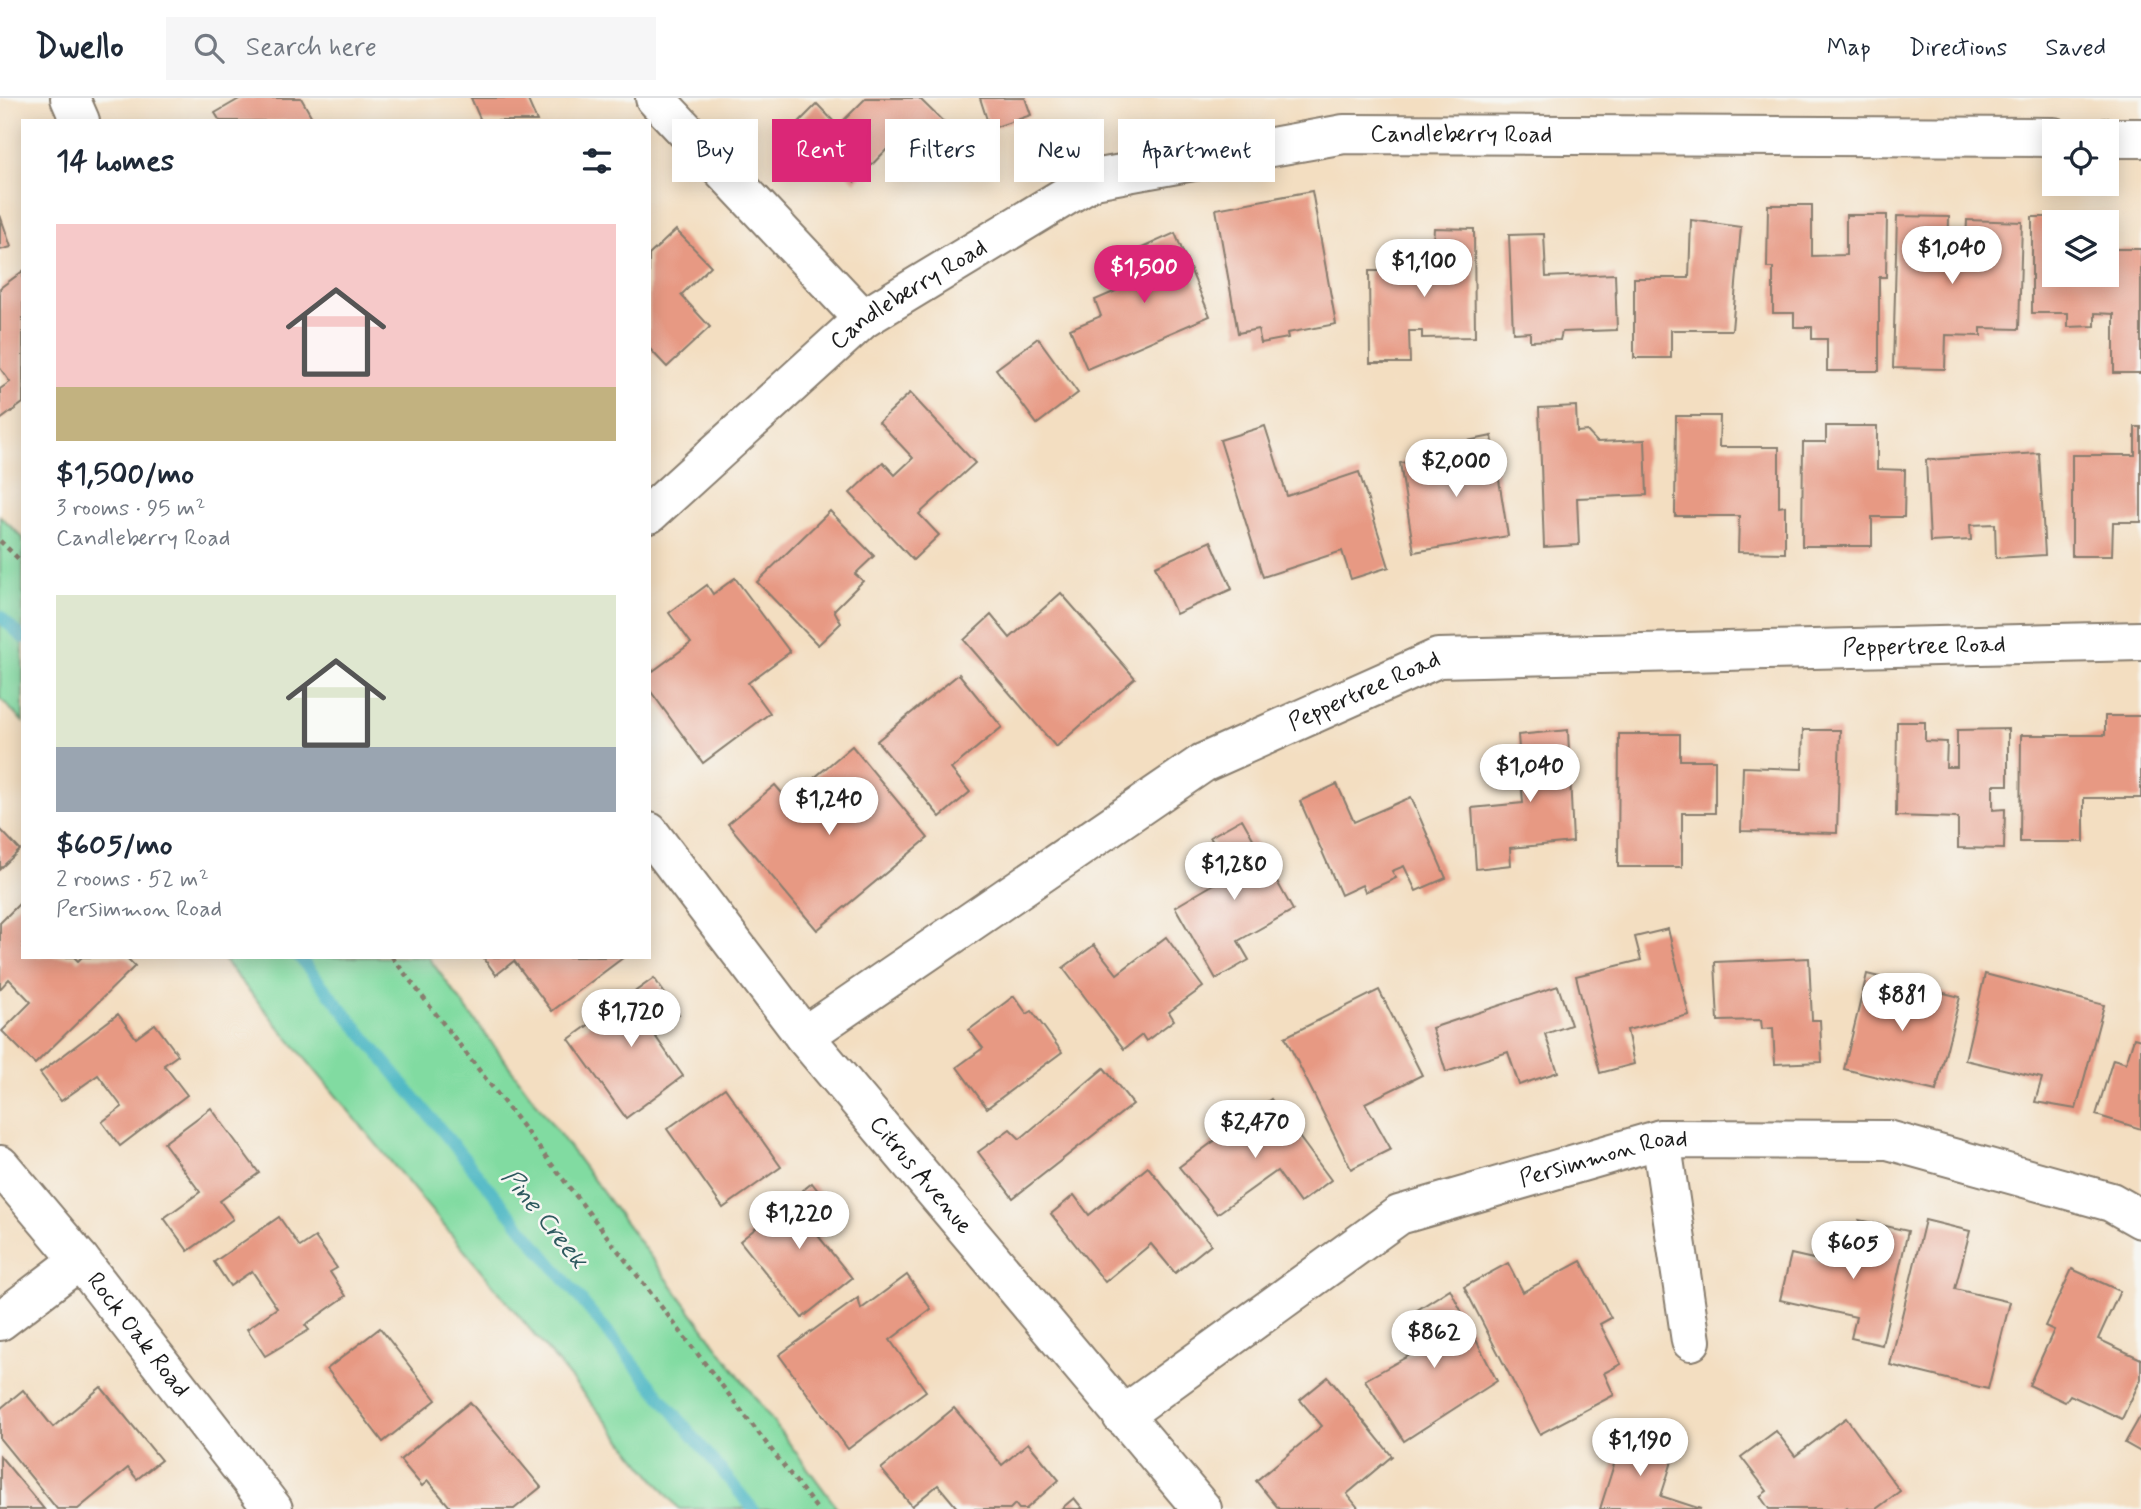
<!DOCTYPE html>
<meta charset="utf-8">
<style>
:root{--surface:#fff;--page:#f6f6f7;--text:#1f2937;--muted:#747a83;--line:#e0e1e3;--accent:#db2777}
body{margin:0;font-family:Mynerve,sans-serif;background:var(--page);color:var(--text);height:100vh;display:flex;flex-direction:column;font-size:26px;white-space:nowrap}
*{box-sizing:border-box;margin:0}
p{font-size:23px;color:var(--muted)}
.icon{flex:none;width:38px;height:38px;fill:none;stroke:currentColor;stroke-width:2;stroke-linecap:round;stroke-linejoin:round}
.map{position:relative;flex:1;overflow:hidden}
.sheet{position:absolute;left:21px;top:21px;width:630px;height:840px;display:flex;flex-direction:column;background:var(--surface);border-radius:0px;box-shadow:0 4px 18px #0003}
.sheet>*{flex:none}
.hud{position:absolute;left:672px;top:21px;width:665px;height:63px;display:flex;gap:14px}
.controls{position:absolute;left:2042px;top:21px;display:grid;gap:14px}
.controls a{display:grid;place-items:center;width:77px;height:77px;border-radius:0px;background:var(--surface);box-shadow:0 4px 18px #0003;font-size:35px}
.price{position:absolute;translate:-50% -60px;padding:0 16px;border-radius:24px;background:#fff;color:#222;font-size:23px;line-height:46px;filter:drop-shadow(0 2px 4px #0008)}
.price::after{content:'';position:absolute;left:50%;top:42px;width:21px;height:16px;margin-left:-10px;background:inherit;clip-path:polygon(0 0,100% 0,50% 100%)}
.price.on{background:var(--accent);color:#fff}
ul{padding:0;list-style:none}
li{display:grid;align-content:center;gap:14px;height:371px;padding:0 35px}
li span{display:grid;place-items:center;height:217px;border-radius:0px;color:#555}
li>.icon{margin-inline-start:auto}
span .icon{width:126px;height:126px;fill:#fffc;stroke-width:1}
li b{font-size:30px}
h2{display:flex;justify-content:space-between;align-items:center;height:84px;padding:0 35px;font-size:30px}
.chip{padding:0 24px;border-radius:0px;background:var(--surface);box-shadow:0 4px 18px #0003;font-size:24px;line-height:63px}
.chip.on{background:var(--accent);color:#fff}
header{display:flex;align-items:center;gap:42px;box-sizing:border-box;height:98px;padding:0 35px;background:var(--surface);border-bottom:2px solid var(--line)}
header strong{font-size:33px}
nav{display:flex;gap:38px;margin-inline-start:auto;font-size:24px}
.search{width:490px;height:63px;background:var(--page);display:flex;align-items:center;gap:18px;box-sizing:border-box;padding:0 24px;border-radius:0px;color:var(--muted);font-size:26px}
.map>svg:first-child{display:block}
.green{fill:#81dba1;stroke:#4e7c5e;stroke-width:2}
.lines{fill:none;stroke-linecap:round;stroke-linejoin:round}
.stream{stroke:#47b5c2;stroke-width:12}
.building{fill:#e79983}
.minor-casing{stroke:#887d6e;stroke-width:42}
.path{stroke:#887d6e;stroke-width:4.5;stroke-dasharray:5 5;stroke-linecap:butt}
.minor{stroke:#fff;stroke-width:38}
.labels{text-anchor:middle;dominant-baseline:central;stroke-width:5;stroke-linejoin:round;paint-order:stroke}
.street-label{font-size:24px;fill:#1c1c1c;stroke:#f6f6f2}
.water-label{font-size:26px;font-style:italic;fill:#2d595e;stroke:#f6f6f2}
</style>
<header>
<strong>Dwello</strong>
<div class="search"><svg class="icon" aria-label="search" viewBox="0 0 24 24"><circle cx="10" cy="10" r="6"/><path d="M15 15l6 6"/></svg>Search here</div>
<nav><a>Map</a><a>Directions</a><a>Saved</a></nav>
</header>
<div class="map">
<svg width="2141" height="1411" viewBox="0 0 2141 1411">
<rect width="100%" height="100%" fill="#f6f6f2"/>
<filter id="ink" filterUnits="userSpaceOnUse"><feTurbulence type="fractalNoise" baseFrequency=".0143" numOctaves="2"/><feDisplacementMap in="SourceGraphic" scale="14" xChannelSelector="R" yChannelSelector="G"/><feConvolveMatrix kernelMatrix="1 2 1 2 8 2 1 2 1" color-interpolation-filters="sRGB"/></filter>
<filter id="wash" filterUnits="userSpaceOnUse"><feTurbulence type="fractalNoise" baseFrequency=".00686" numOctaves="4" result="noise"/><feDisplacementMap in="SourceGraphic" scale="28" xChannelSelector="R" yChannelSelector="G"/><feGaussianBlur stdDeviation="1.57" result="paint"/><feColorMatrix in="noise" values="0 0 0 0 0 0 0 0 0 0 0 0 0 0 0 0 0 1.4 0 .05"/><feComposite in="paint" operator="in"/></filter>
<g filter="url(#wash)">
<rect width="100%" height="100%" fill="#f3dec1"/>
<g class="green">
<path d="M0 418 23 440V624L0 600Z"/>
<path d="M221 859H428L838 1411H679Z"/>
</g>
<g class="lines">
<g class="stream">
<path d="M0 518 23 540"/>
<path d="M299 859 753 1411"/>
</g>
</g>
<g id="blocks">
<g class="building">
<path d="M241 0H301L314 23H220L215 15Z"/>
<path d="M471 0H527L537 23H481Z"/>
<path d="M866 0H919L966 46 933 79 896 42 855 84 797 26 817 6 838 28Z"/>
<path d="M980 0H1025L1031 17 990 31Z"/>
<path d="M1312 93 1336 226 1287 235 1288 240 1261 245 1258 231 1238 235 1216 111Z"/>
<path d="M1768 107H1812V158L1846 157V117H1887L1886 179H1879V273H1827V241H1812V229H1794V215H1773V170H1767Z"/>
<path d="M0 117 11 149 0 152Z"/>
<path d="M1897 118 1949 119 1948 166 1965 167 1967 122 2022 124 2019 231 1981 230V238L1946 237 1945 271 1893 270Z"/>
<path d="M2032 119H2088V124H2054V177H2107V151H2141V275H2114V216L2095 215V228L2068 229V215H2032Z"/>
<path d="M1691 122 1741 129 1732 232H1671V260H1634V180H1689Z"/>
<path d="M1434 130 1474 131 1475 239 1422 240V233H1409L1410 265H1370L1369 173H1431Z"/>
<path d="M676 132 711 168 681 197 710 229 667 269 649 250V157Z"/>
<path d="M1175 135 1210 218 1087 271 1070 231 1101 218 1095 202 1137 184 1126 157Z"/>
<path d="M1544 136 1546 179 1615 176 1617 232 1562 234 1560 242 1530 243V234L1513 235 1509 137Z"/>
<path d="M23 173V305L0 322V291L10 284 0 270V190Z"/>
<path d="M1038 240 1078 295 1037 326 996 271Z"/>
<path d="M910 295 975 365 919 416 939 437 913 462 850 395 883 364 895 377 913 360 879 324Z"/>
<path d="M1576 308 1577 334 1587 333 1597 344 1645 342 1647 397 1577 400 1579 447 1544 449 1539 310Z"/>
<path d="M1676 318H1720L1719 349H1779V409L1785 408V455L1738 454 1739 418H1675Z"/>
<path d="M1265 328 1287 398 1359 374 1389 469 1351 481 1342 453 1263 479 1220 342Z"/>
<path d="M1826 328H1877V371L1905 372 1904 419H1872V448H1802L1803 344H1826Z"/>
<path d="M2135 329H2141V424H2113L2112 458H2072V357H2135Z"/>
<path d="M1492 338 1508 438 1414 454 1400 365 1429 361 1431 379 1462 371 1457 345Z"/>
<path d="M2039 355 2045 457 1996 460 1995 426 1970 427 1971 442 1930 444 1926 362Z"/>
<path d="M830 413 874 458 855 476 863 483 834 512 841 525 818 547 757 484Z"/>
<path d="M1211 443 1232 491 1176 516 1155 468Z"/>
<path d="M735 480 790 554 748 585 770 615 703 665 649 591V576L691 545 669 515 707 487 713 496Z"/>
<path d="M1061 495 1135 580 1056 649 964 542 991 517 1010 540Z"/>
<path d="M959 576 1002 629 951 671 970 694 940 719 877 643Z"/>
<path d="M2105 618H2141V700H2084V744H2020L2021 637H2105Z"/>
<path d="M1897 624H1925V643L1947 644 1946 669H1957V632L2008 631V687H1993V712L2005 711 2004 751 1958 750V720L1896 718Z"/>
<path d="M1568 632 1573 744 1510 750 1511 767 1476 771 1472 710 1523 705 1518 637Z"/>
<path d="M1803 632H1840L1837 735 1741 733 1743 669 1802 671Z"/>
<path d="M1619 636H1680V662H1715V715H1682V769H1618Z"/>
<path d="M852 648 928 740 817 832 728 726 775 687 788 702Z"/>
<path d="M1337 686 1354 724 1411 699 1446 780 1416 793 1404 768 1392 773 1396 780 1365 794 1362 787 1341 797 1300 703Z"/>
<path d="M1242 721 1293 812 1238 843 1249 862 1216 881 1175 809 1231 776 1210 739Z"/>
<path d="M0 731 20 752 0 771Z"/>
<path d="M21 804 23 806V859H74L78 863 82 859H126L135 868 35 966 2 933 31 904 9 881 0 891V825Z"/>
<path d="M1668 831 1689 917 1627 932 1634 966 1600 975 1576 878 1641 862 1635 839Z"/>
<path d="M1166 839 1203 889 1169 914 1174 922 1146 943 1142 937 1124 951 1063 870 1094 847 1117 876Z"/>
<path d="M483 859H624L552 913 514 863 496 877Z"/>
<path d="M1809 860 1812 922H1820L1822 964 1775 966 1773 930 1762 931 1761 922 1718 923 1715 864Z"/>
<path d="M1867 876 1960 899 1936 993 1844 971Z"/>
<path d="M1985 876 2104 907 2076 1011 2035 1004 2042 980 1965 962Z"/>
<path d="M654 880 679 916 653 935 683 978 626 1020 569 941Z"/>
<path d="M1558 888 1571 927 1545 936 1558 974 1519 987 1508 954 1446 974 1432 930Z"/>
<path d="M1379 892 1422 977 1365 1005 1391 1051 1351 1071 1285 939Z"/>
<path d="M1014 898 1027 916 1032 913 1062 954 987 1010 957 969 983 950 969 932Z"/>
<path d="M118 916 136 940 155 926 178 957 164 967 187 997 120 1048 102 1024 122 1009 98 977 61 1003 40 975Z"/>
<path d="M2134 940 2141 942V1031L2096 1017 2113 961 2126 965Z"/>
<path d="M1104 970 1133 1006 1013 1100 978 1054 1010 1031 1020 1041Z"/>
<path d="M725 990 781 1069 723 1110 667 1031Z"/>
<path d="M1271 1001 1331 1082 1300 1105 1277 1073 1217 1116 1179 1069Z"/>
<path d="M211 1010 259 1075 220 1103 233 1121 188 1153 164 1120 200 1094 164 1045Z"/>
<path d="M1148 1069 1211 1146 1175 1175 1151 1146 1105 1184 1051 1116 1074 1097 1089 1117Z"/>
<path d="M812 1085 841 1122 819 1139 852 1180 802 1220 740 1143Z"/>
<path d="M279 1119 300 1149 315 1139 337 1170 330 1174 346 1198 305 1227 309 1232 265 1258 247 1231 277 1210 252 1173 230 1188 214 1164Z"/>
<path d="M1859 1122 1908 1133 1882 1247 1851 1240 1856 1219 1780 1202 1791 1156 1848 1169Z"/>
<path d="M1925 1122 1970 1133 1955 1191 2010 1204 1988 1291 1890 1267Z"/>
<path d="M1581 1163 1611 1220 1600 1226 1621 1266 1604 1275 1614 1297 1540 1336 1464 1189 1508 1165 1523 1194Z"/>
<path d="M2072 1171 2120 1193 2098 1241 2141 1261V1281L2122 1321 2070 1297 2065 1304 2029 1287 2054 1232 2045 1228Z"/>
<path d="M907 1177 931 1211 890 1242 926 1293 848 1351 779 1257 858 1200 861 1211Z"/>
<path d="M1450 1191 1497 1283 1404 1343 1365 1282 1430 1246 1411 1216Z"/>
<path d="M380 1230 436 1302 383 1344 327 1271Z"/>
<path d="M1328 1279 1392 1358 1347 1396 1359 1411H1279L1256 1383 1322 1328 1300 1302Z"/>
<path d="M101 1289 161 1362 137 1381 128 1370 78 1411H57L0 1341V1311L23 1292 53 1329Z"/>
<path d="M470 1304 541 1389 514 1411H448L450 1409 428 1383 422 1388 400 1362Z"/>
<path d="M954 1310 1002 1367 1028 1345 1059 1382 1026 1411H1019L1015 1406 1010 1411H958L938 1387 912 1408 881 1371Z"/>
<path d="M2141 1317V1354L2125 1345Z"/>
<path d="M1846 1320 1900 1393 1876 1411H1849L1847 1409 1844 1411H1769L1760 1398 1767 1393 1741 1359 1776 1333 1795 1358Z"/>
<path d="M1623 1338 1675 1354 1661 1398 1701 1411H1600Z"/>
<path d="M0 1358 44 1411H0Z"/>
<path d="M1074 1400 1083 1411H1061Z"/>
</g>
</g>
</g>
<g filter="url(#ink)">
<use href="#blocks" fill-opacity="0" stroke="#887d6e" stroke-width="2"/>
<g class="lines">
<g class="minor-casing">
<g id="minor">
<path d="M70 0 80 23"/>
<path d="M655 0 863 221"/>
<path d="M2107 40H2141"/>
<path id="s1" d="M649 416 863 221 1094 81 1344 36 2054 39"/>
<path id="s2" d="M649 734 804 938 1202 1411"/>
<path id="s3" d="M804 938 1203 665 1438 560 2141 543"/>
<path d="M1661 1041 1691 1243"/>
<path id="s4" d="M0 1067 80 1162 273 1411"/>
<path d="M0 1223 80 1162"/>
<path id="s5" d="M1122 1318 1399 1117 1661 1041 1888 1042 2111 1104 2141 1121"/>
</g>
</g>
<g class="path">
<path d="M0 443 23 465"/>
<path d="M392 859 817 1411"/>
</g>
<use href="#minor" class="minor"/>
</g>
</g>
<g class="labels">
<g class="street-label">
<text stroke="none"><textPath href="#s1" startOffset="931">Candleberry Road</textPath></text>
<text stroke="none"><textPath href="#s1" startOffset="341">Candleberry Road</textPath></text>
<text stroke="none"><textPath href="#s3" startOffset="1227">Peppertree Road</textPath></text>
<text stroke="none"><textPath href="#s3" startOffset="660">Peppertree Road</textPath></text>
<text stroke="none"><textPath href="#s5" startOffset="555">Persimmon Road</textPath></text>
<text stroke="none"><textPath href="#s2" startOffset="438">Citrus Avenue</textPath></text>
<text stroke="none"><textPath href="#s4" startOffset="219">Rock Oak Road</textPath></text>
</g>
<g class="water-label">
<text transform="translate(544 1121) rotate(51)">Pine Creek</text>
</g>
</g>
</svg>
<div class="controls">
<a><svg class="icon" aria-label="locate" viewBox="0 0 24 24"><circle cx="12" cy="12" r="6"/><path d="M12 2v4M12 18v4M2 12h4M18 12h4"/></svg></a>
<a><svg class="icon" aria-label="layers" viewBox="0 0 24 24"><path d="M12 4l9 5-9 5-9-5zM3 14l9 5 9-5"/></svg></a>
</div>
<b class="price" style="left:1952px;top:188px">$1,040</b>
<b class="price" style="left:1424px;top:201px">$1,100</b>
<b class="price on" style="left:1144px;top:207px">$1,500</b>
<b class="price" style="left:1456px;top:401px">$2,000</b>
<b class="price" style="left:1530px;top:706px">$1,040</b>
<b class="price" style="left:829px;top:739px">$1,240</b>
<b class="price" style="left:1234px;top:804px">$1,280</b>
<b class="price" style="left:1902px;top:935px">$881</b>
<b class="price" style="left:631px;top:951px">$1,720</b>
<b class="price" style="left:1255px;top:1062px">$2,470</b>
<b class="price" style="left:799px;top:1153px">$1,220</b>
<b class="price" style="left:1853px;top:1183px">$605</b>
<b class="price" style="left:1434px;top:1272px">$862</b>
<b class="price" style="left:1640px;top:1380px">$1,190</b>
<div class="hud">
<a class="chip">Buy</a>
<a class="chip on">Rent</a>
<a class="chip">Filters</a>
<a class="chip">New</a>
<a class="chip">Apartment</a>
</div>
<section class="sheet">
<h2>14 homes<svg class="icon" aria-label="filters" viewBox="0 0 24 24"><path d="M4 7h16M4 17h16"/><circle cx="9" cy="7" r="2"/><circle cx="15" cy="17" r="2"/></svg></h2>
<ul>
<li><span style="background:linear-gradient(#f6c9c9 75%,#c2b280 0)"><svg class="icon" aria-label="home" viewBox="0 0 24 24"><path d="M3 11l9-7 9 7M6 9v11h12V9"/></svg></span><div><b>$1,500/mo</b><p>3 rooms · 95 m²</p><p>Candleberry Road</p></div></li>
<li><span style="background:linear-gradient(#dfe7d0 70%,#9aa5b1 0)"><svg class="icon" aria-label="home" viewBox="0 0 24 24"><path d="M3 11l9-7 9 7M6 9v11h12V9"/></svg></span><div><b>$605/mo</b><p>2 rooms · 52 m²</p><p>Persimmon Road</p></div></li>
</ul>
</section>
</div>
